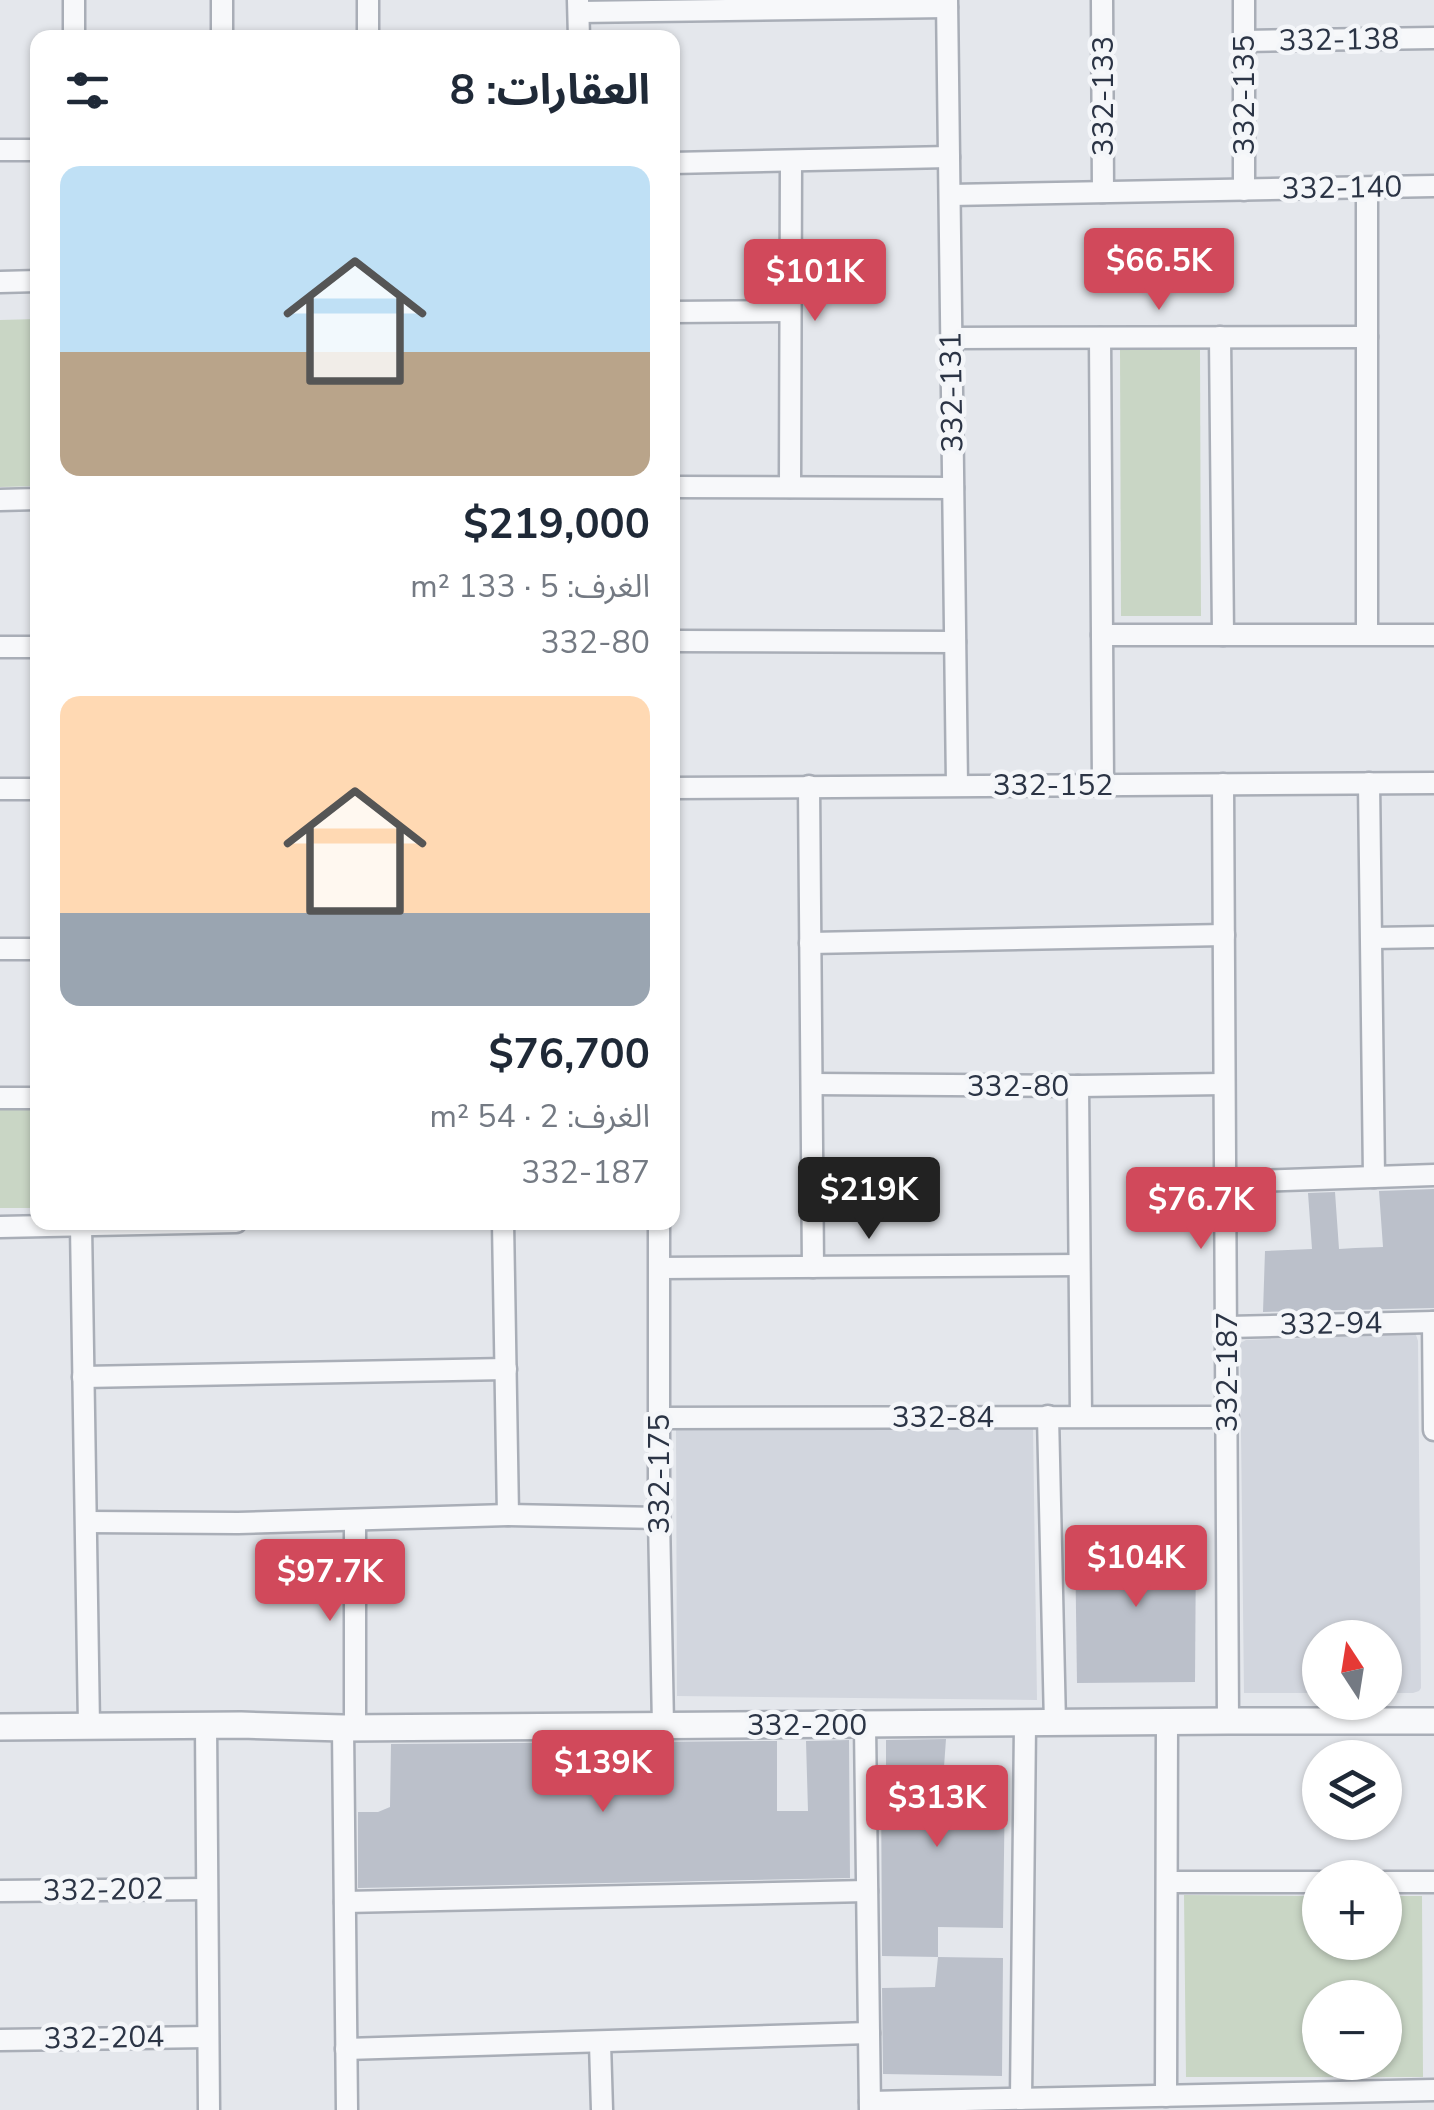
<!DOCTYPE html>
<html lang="ar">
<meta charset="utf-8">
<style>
:root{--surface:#fff;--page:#f2f2f3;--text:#1f2937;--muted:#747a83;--accent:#d1495b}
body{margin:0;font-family:"Nunito Sans","Noto Sans Arabic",sans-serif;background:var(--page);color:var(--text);direction:rtl;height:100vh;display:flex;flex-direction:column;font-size:38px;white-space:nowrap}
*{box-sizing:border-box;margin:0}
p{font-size:32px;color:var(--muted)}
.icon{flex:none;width:55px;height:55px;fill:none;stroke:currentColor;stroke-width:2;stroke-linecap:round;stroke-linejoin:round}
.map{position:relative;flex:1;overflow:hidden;direction:ltr}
.drawer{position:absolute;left:30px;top:30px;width:650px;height:1200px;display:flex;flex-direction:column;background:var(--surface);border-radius:20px;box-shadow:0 2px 8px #0004;direction:rtl}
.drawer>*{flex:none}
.needle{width:65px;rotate:348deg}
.tools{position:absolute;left:1302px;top:1620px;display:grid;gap:20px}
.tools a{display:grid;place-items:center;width:100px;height:100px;border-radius:50%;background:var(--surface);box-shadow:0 2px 8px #0004;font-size:50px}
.price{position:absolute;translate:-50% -85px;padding:0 22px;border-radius:10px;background:var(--accent);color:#fff;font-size:32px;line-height:65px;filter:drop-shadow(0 2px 5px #0008)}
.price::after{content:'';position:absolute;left:50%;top:60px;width:30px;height:22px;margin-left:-15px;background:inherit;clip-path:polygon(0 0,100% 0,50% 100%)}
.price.active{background:#222;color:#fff}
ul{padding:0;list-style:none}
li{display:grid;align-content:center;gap:20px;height:530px;padding:0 30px}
li span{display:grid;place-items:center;height:310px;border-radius:20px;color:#555}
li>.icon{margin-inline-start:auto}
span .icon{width:180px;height:180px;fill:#fffc;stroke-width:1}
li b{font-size:42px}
h2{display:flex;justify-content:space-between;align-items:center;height:120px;padding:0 30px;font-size:42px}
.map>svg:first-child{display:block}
.built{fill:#d2d6de}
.green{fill:#c9d6c5;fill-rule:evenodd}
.building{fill:#bbc0ca}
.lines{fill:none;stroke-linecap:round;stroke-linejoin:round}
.minor-casing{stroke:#a9aeb7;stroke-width:25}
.tertiary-casing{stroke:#a9aeb7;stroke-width:30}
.minor{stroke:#f7f8fa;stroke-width:20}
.tertiary{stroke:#f7f8fa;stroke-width:25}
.labels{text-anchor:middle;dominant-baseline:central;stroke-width:9;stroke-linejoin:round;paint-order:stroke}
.street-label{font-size:30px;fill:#2b3445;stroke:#f4f6f9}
</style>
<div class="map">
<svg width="1434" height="2110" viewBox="0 0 1434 2110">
<rect width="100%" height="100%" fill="#e4e7ec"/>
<g class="built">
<path d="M1413 1334 1416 1335 1418 1341 1421 1688 1419 1691 1413 1693H1385V1638H1320V1693H1244L1240 1343 1246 1340Z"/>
<path d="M1033 1427 1037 1700 677 1696 676 1429Z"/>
</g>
<g class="green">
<path d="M37 319V486L0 487V320Z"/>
<path d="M1120 350H1200L1201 616H1121Z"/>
<rect x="0" y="1109" width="37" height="99"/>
<path d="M1184 1895 1320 1896V1942H1385V1896H1422L1423 2077H1186ZM1320 1998H1385V2062H1320Z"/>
</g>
<g class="building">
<path d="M1434 1189V1308L1263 1312 1265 1251 1312 1249 1308 1193 1335 1192 1339 1249 1355 1248 1383 1247 1379 1191Z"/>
<path d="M1196 1538 1195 1682 1077 1683 1075 1539Z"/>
<path d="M946 1739 943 1781 1005 1782 1003 1928 938 1927V1957L882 1956 881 1780H886V1740Z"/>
<path d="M849 1740 850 1878 358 1888V1812H378L390 1807 391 1744 777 1741V1811H808L806 1741Z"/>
<path d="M938 1957 1003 1958 1002 2076 883 2074 882 1988 935 1987Z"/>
</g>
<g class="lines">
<g class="minor-casing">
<g id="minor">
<path d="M222 0V38"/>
<path d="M368 0V38"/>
<path d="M578 0 579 38"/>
<path d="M947 0 957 785"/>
<path d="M1102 0 1103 192"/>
<path d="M1244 0V190"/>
<path d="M579 12 947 7"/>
<path d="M74 38V0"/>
<path d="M1244 41 1434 38"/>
<path d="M0 150H38"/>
<path d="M672 163 949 157"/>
<path d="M1367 188V634"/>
<path d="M950 195 1434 186"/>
<path d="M0 282 38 281"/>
<path d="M672 312 790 311"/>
<path d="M1220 337 1223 635"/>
<path d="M951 338 1367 337"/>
<path d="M1100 338 1103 784"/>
<path d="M672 487 953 488"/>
<path d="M790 487 791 161"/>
<path d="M0 500 38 499"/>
<path d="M1102 635H1434"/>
<path d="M672 641 955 642"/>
<path d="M0 647H38"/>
<path d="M1369 783 1374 1177"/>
<path d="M1223 784C1225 1096 1228 1408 1228 1721"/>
<path d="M809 786 813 1267"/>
<path d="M672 788 1434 783"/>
<path d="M0 789H38"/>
<path d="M1372 938 1434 937"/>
<path d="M810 943 1224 935"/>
<path d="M0 949H38"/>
<path d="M812 1084 1078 1086 1224 1084"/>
<path d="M1078 1086 1081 1416"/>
<path d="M0 1098H38"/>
<path d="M1225 1182 1434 1175"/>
<path d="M503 1222 508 1515"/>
<path d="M659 1222V1518L663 1725"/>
<path d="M81 1226 89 1726"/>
<path d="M0 1227 236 1222"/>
<path d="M660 1268 1079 1265"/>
<path d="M1433 1322 1434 1430"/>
<path d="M1228 1327 1434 1322"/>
<path d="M83 1377 506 1369"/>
<path d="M1048 1416 1055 1724"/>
<path d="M659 1418 1228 1417"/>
<path d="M87 1522 238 1523 508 1515 659 1518"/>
<path d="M206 1726 209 2110"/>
<path d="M865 1726 870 2110"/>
<path d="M343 1728 347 2110"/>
<path d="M355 1728V1520"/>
<path d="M1168 1882H1320"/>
<path d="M1385 1882H1434"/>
<path d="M0 1891 206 1889"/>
<path d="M345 1902 867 1891"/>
<path d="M0 2040 208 2037"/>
<path d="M600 2043 602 2110"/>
<path d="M346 2049 869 2033"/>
<path d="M1166 2096 1167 1721"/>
<path d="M1021 2099 1025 1724"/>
<path d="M870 2102 1434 2090"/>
</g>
</g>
<g class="tertiary-casing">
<path id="tertiary" d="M0 1727 241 1725 343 1728 1228 1721H1434"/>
</g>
<use href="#minor" class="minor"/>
<use href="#tertiary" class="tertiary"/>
</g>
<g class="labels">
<g class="street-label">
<text transform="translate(1339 40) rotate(-1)">332-138</text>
<text transform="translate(1244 95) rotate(-90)">332-135</text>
<text transform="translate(1103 96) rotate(-90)">332-133</text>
<text transform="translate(1342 188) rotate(-1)">332-140</text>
<text transform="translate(952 392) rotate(-91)">332-131</text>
<text x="1053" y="785">332-152</text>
<text x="1018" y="1086">332-80</text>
<text transform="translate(1331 1324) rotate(-1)">332-94</text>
<text transform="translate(1227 1372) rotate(-90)">332-187</text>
<text x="943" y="1417">332-84</text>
<text transform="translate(659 1474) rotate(-90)">332-175</text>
<text x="807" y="1725">332-200</text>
<text transform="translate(103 1890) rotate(-1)">332-202</text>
<text transform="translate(104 2038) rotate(-1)">332-204</text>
</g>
</g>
</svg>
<div class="tools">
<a><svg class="needle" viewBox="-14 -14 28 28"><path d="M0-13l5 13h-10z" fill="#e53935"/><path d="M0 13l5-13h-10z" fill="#747a83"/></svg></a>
<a><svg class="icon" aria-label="layers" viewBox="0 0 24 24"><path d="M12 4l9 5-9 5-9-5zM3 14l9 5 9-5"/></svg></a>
<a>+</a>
<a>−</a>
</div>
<b class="price" style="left:1159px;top:313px">$66.5K</b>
<b class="price" style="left:815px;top:324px">$101K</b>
<b class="price active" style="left:869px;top:1242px">$219K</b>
<b class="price" style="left:1201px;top:1252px">$76.7K</b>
<b class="price" style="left:1136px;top:1610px">$104K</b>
<b class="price" style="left:330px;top:1624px">$97.7K</b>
<b class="price" style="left:603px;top:1815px">$139K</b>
<b class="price" style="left:937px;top:1850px">$313K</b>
<section class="drawer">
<h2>العقارات: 8<svg class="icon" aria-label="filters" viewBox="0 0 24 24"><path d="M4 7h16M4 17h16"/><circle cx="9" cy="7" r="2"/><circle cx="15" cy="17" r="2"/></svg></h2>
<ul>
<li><span style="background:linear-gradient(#bfe0f5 60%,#b9a48a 0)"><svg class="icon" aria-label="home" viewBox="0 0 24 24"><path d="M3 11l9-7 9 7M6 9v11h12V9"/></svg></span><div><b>$219,000</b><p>الغرف: 5 · 133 m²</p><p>332-80</p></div></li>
<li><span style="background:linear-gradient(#ffd9b3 70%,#9aa5b1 0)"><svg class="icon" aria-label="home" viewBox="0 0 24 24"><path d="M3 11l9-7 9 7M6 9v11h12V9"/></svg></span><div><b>$76,700</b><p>الغرف: 2 · 54 m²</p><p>332-187</p></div></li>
</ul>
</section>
</div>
